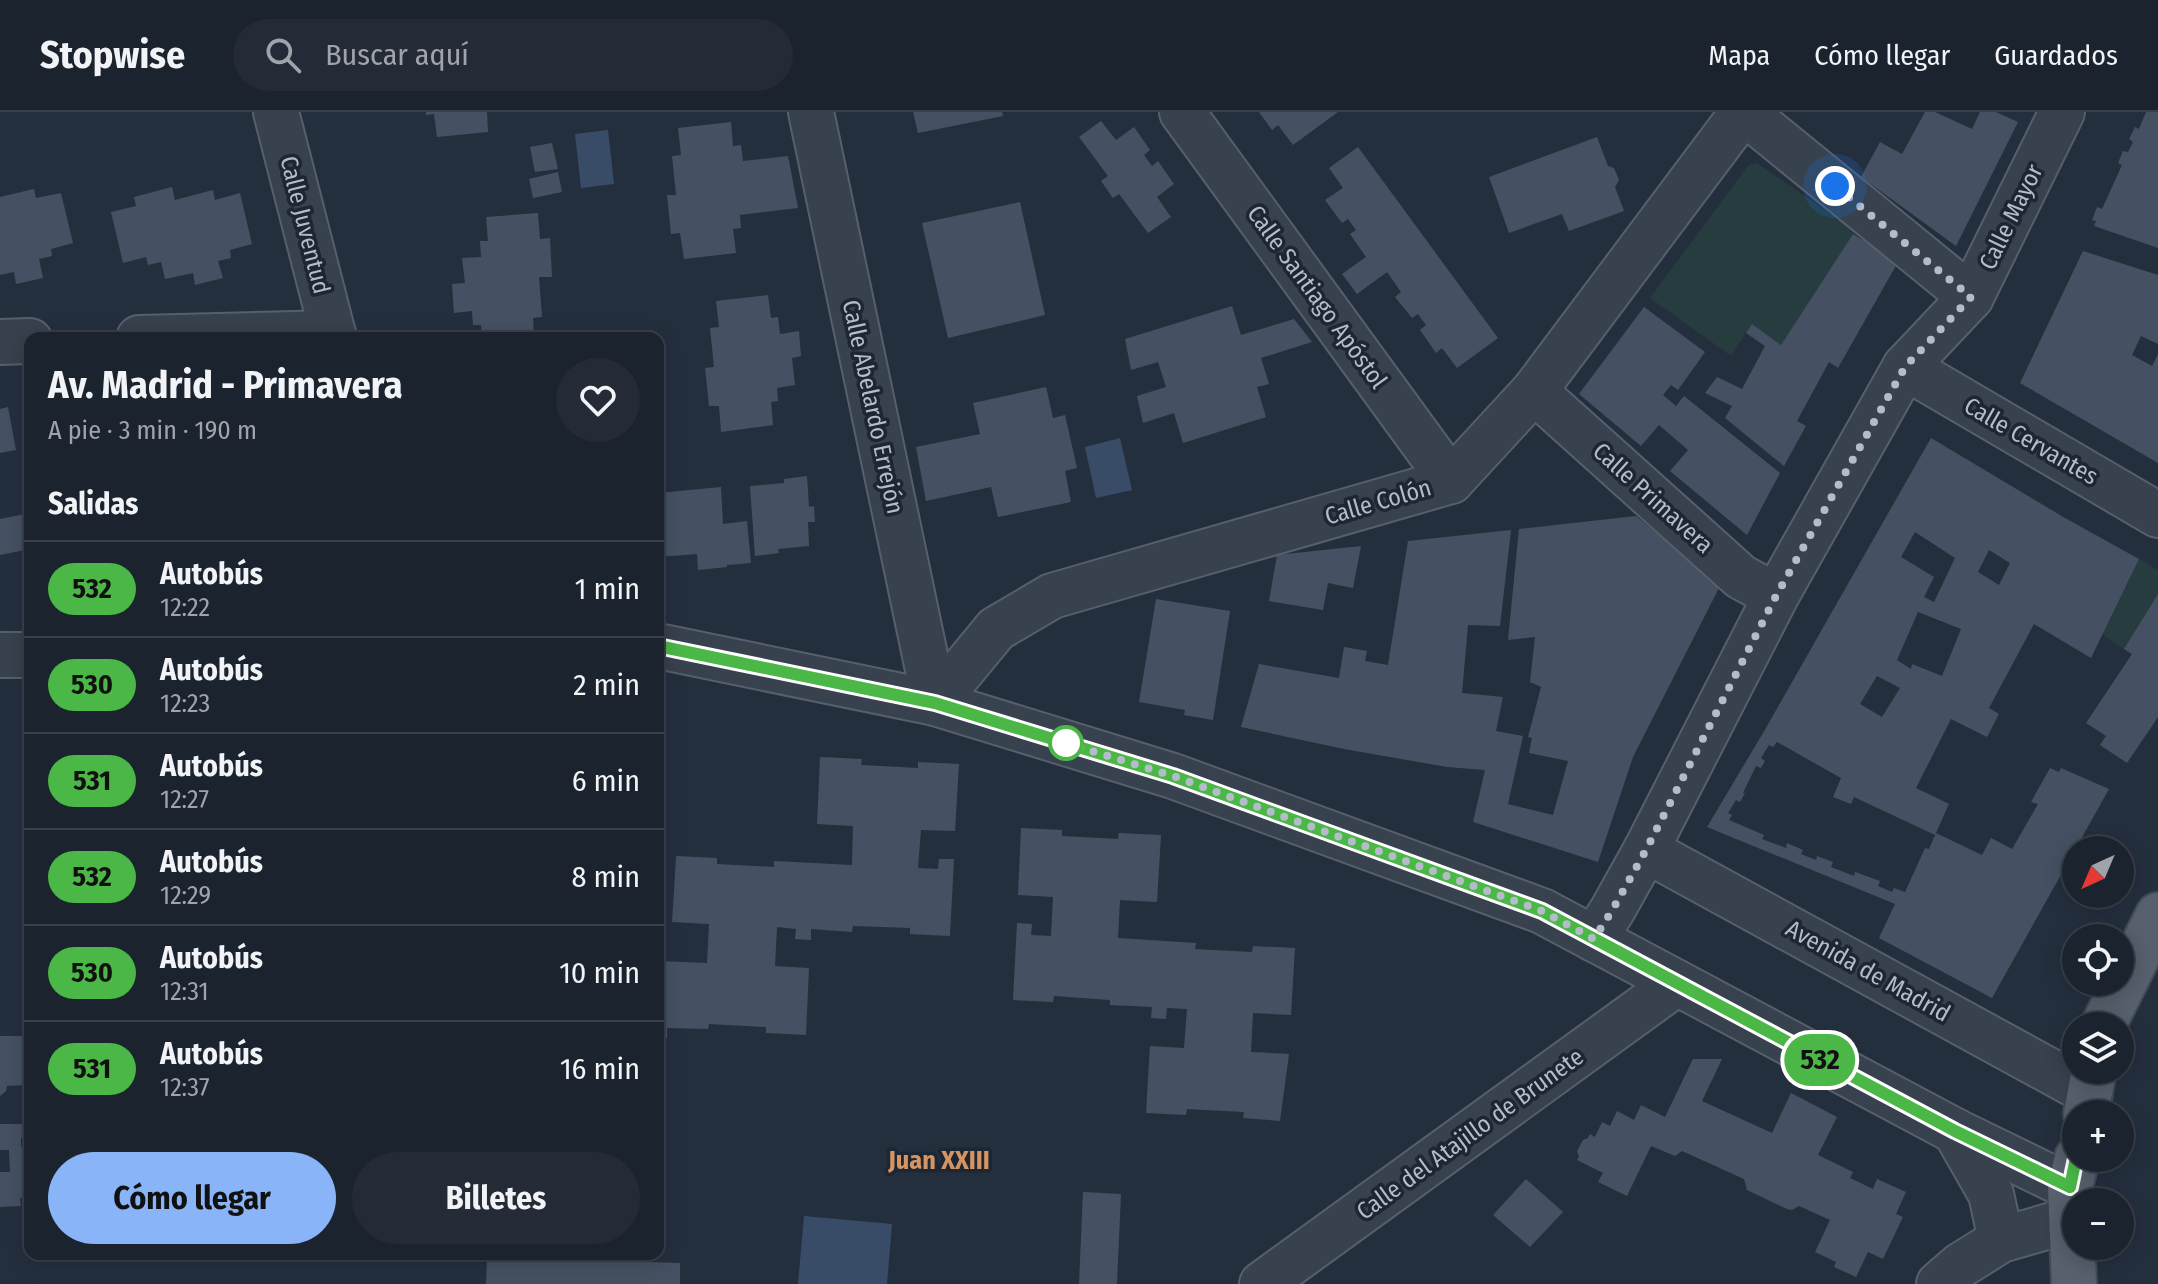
<!DOCTYPE html>
<html lang="es">
<head>
<meta charset="utf-8">
<style>
  body { margin:0; font-family:"Fira Sans Condensed",sans-serif; background:#242b36; color:#f1f3f6; height:100vh; display:flex; flex-direction:column; font-size:30px; white-space:nowrap }
  * { box-sizing:border-box; margin:0 }
  p { font-size:26px; color:#a0a4aa }
  .icon { flex:none; width:44px; height:44px; fill:none; stroke:currentColor; stroke-width:2; stroke-linecap:round; stroke-linejoin:round }
  .map { position:relative; flex:1; overflow:hidden }
  .drawer { position:absolute; left:24px; top:220px; width:640px; height:928px; display:flex; flex-direction:column; background:#1b232e; border-radius:16px; box-shadow:0 4px 20px #0003,0 0 0 2px #39404a }
  .drawer>* { flex:none }
  .badge { padding:0 16px; border-radius:26px; font-size:28px; line-height:52px }
  .needle { width:52px; rotate:224deg }
  .tools { position:absolute; left:2062px; top:724px; display:grid; gap:16px }
  .tools a { display:grid; place-items:center; width:72px; height:72px; border-radius:50%; background:#1b232e; box-shadow:0 4px 20px #0003,0 0 0 2px #39404a; font-size:40px }
  .you { position:absolute; width:40px; height:40px; margin:-20px; border:6px solid #fff; border-radius:50%; background:#1a73e8; box-shadow:0 0 0 12px #1a73e833 }
  .map>.badge { position:absolute; translate:-50% -50%; box-shadow:0 0 0 4px #fff }
  h2 { padding:0 24px; font-size:30px; line-height:72px }
  .round { display:grid; place-items:center; flex:none; width:84px; height:84px; border-radius:42px; background:#242b36 }
  .head { display:flex; align-items:center; justify-content:space-between; height:136px; padding:0 24px }
  h1 { font-size:38px; font-weight:700; line-height:60px }
  .button { display:flex; gap:16px; margin-top:auto; padding:16px 24px }
  .button a { flex:1; height:92px; border-radius:48px; background:#8ab4f8; color:#111; font-size:32px; font-weight:700; line-height:92px; text-align:center }
  .button a+a { background:#242b36; color:#f1f3f6 }
  ul { padding:0; list-style:none }
  li { display:flex; align-items:center; gap:24px; height:96px; padding:0 24px; border-top:2px solid #39404a }
  li div { flex:1 }
  li b { display:block; font-size:30px }
  li em { font-style:normal }
  li .badge { min-width:88px; font-weight:700; text-align:center }
  header { display:flex; align-items:center; gap:48px; box-sizing:border-box; height:112px; padding:0 40px; background:#1b232e; border-bottom:2px solid #39404a }
  header strong { font-size:38px }
  nav { display:flex; gap:44px; margin-inline-start:auto; font-size:28px }
  .search { width:560px; height:72px; background:#242b36; display:flex; align-items:center; gap:20px; box-sizing:border-box; padding:0 28px; border-radius:44px; color:#a0a4aa; font-size:30px }
  .map>svg:first-child { display:block }
  .green { fill:#263c3f }
  .water { fill:#394c67 }
  .building { fill:#455162; fill-rule:evenodd }
  .lines { fill:none; stroke-linecap:round; stroke-linejoin:round }
  .minor-casing { stroke:#565f6c; stroke-width:48 }
  .major-casing { stroke:#414a57; stroke-width:48 }
  .minor { stroke:#38414e; stroke-width:44 }
  .major { stroke:#56606e; stroke-width:44 }
  .line-casing { stroke:#fff; stroke-width:18 }
  .line { stroke:#4ab747; stroke-width:12 }
  .walk { stroke:#b4bcc9; stroke-width:8; stroke-dasharray:0 14.4 }
  .stop-dot { fill:#fff; stroke:#4ab747; stroke-width:4 }
  .labels { text-anchor:middle; dominant-baseline:central; stroke-width:7; stroke-linejoin:round; paint-order:stroke }
  .street-label { font-size:24px; fill:#b4bcc9; stroke:#1d2633 }
  .neighbourhood-label { font-size:26px; font-weight:bold; fill:#d59563; stroke:#1d2633 }
</style>
</head>
<body>
<header>
<strong>Stopwise</strong>
<div class="search"><svg class="icon" aria-label="search" viewBox="0 0 24 24"><circle cx="10" cy="10" r="6"/><path d="M15 15l6 6"/></svg>Buscar aquí</div>
<nav><a>Mapa</a><a>Cómo llegar</a><a>Guardados</a></nav>
</header>
<div class="map">
<svg width="2158" height="1172" viewBox="0 0 2158 1172">
  <rect width="100%" height="100%" fill="#242f3e"/>
  <g class="green">
    <polygon points="1757,51 1855,119 1781,233 1752,212 1731,244 1650,186 1747,55 1750,52"/>
    <polygon points="2139,447 2158,458 2158,482 2124,537 2102,522"/>
  </g>
  <g class="water">
    <polygon points="608,18 614,72 581,76 575,22"/>
    <polygon points="1120,326 1132,378 1096,386 1085,335"/>
    <polygon points="804,1104 892,1112 887,1172 798,1172"/>
  </g>
  <g class="building">
    <polygon points="426,0 487,0 488,20 437,25 434,2 426,3"/>
    <polygon points="913,0 1002,0 1003,4 918,21"/>
    <polygon points="1259,0 1338,0 1293,33 1278,13 1272,18"/>
    <polygon points="1925,0 1935,0 1972,17 1980,0 1996,0 2018,10 1956,134 1861,65 1880,30 1902,42"/>
    <polygon points="2146,0 2158,0 2158,136 2094,114 2096,109 2092,108 2097,95 2102,97 2122,53 2118,51 2123,39 2128,40 2133,30 2129,27 2135,15 2139,17"/>
    <polygon points="1101,9 1116,28 1134,15 1150,38 1144,43 1152,54 1158,49 1174,72 1157,85 1171,105 1148,121 1119,82 1113,86 1101,69 1108,64 1079,25"/>
    <polygon points="731,10 733,34 741,33 743,49 788,44 798,96 740,103 741,116 733,117 736,141 684,147 680,121 671,122 667,83 676,83 672,44 681,43 678,16"/>
    <polygon points="1597,25 1608,54 1614,56 1619,68 1615,75 1624,99 1569,119 1562,102 1509,121 1489,65"/>
    <polygon points="552,31 558,57 535,60 530,35"/>
    <polygon points="1358,35 1498,226 1457,256 1442,236 1436,241 1420,218 1426,213 1418,202 1412,206 1395,185 1401,180 1387,160 1357,182 1342,162 1366,145 1350,122 1356,118 1348,107 1342,111 1325,88 1343,76 1329,56"/>
    <polygon points="558,60 562,80 533,86 529,67"/>
    <polygon points="172,75 175,88 213,78 215,88 240,81 252,132 230,138 231,146 218,149 223,166 195,173 193,161 165,167 161,150 148,153 146,145 123,151 111,100 136,94 134,85"/>
    <polygon points="34,77 36,86 61,81 73,131 51,137 52,144 39,147 43,166 16,172 14,160 0,163 0,85"/>
    <polygon points="1020,90 1045,203 948,226 922,111"/>
    <polygon points="538,101 540,127 550,126 552,165 539,165 542,205 533,206 534,226 482,226 481,213 473,213 472,199 454,201 452,172 465,171 462,146 481,145 480,129 488,129 486,105"/>
    <polygon points="1853,122 1898,150 1838,256 1829,250 1797,309 1806,314 1784,354 1725,306 1732,294 1705,281 1717,265 1742,277 1765,234 1746,221 1752,212 1781,233"/>
    <polygon points="2083,139 2158,163 2158,232 2141,224 2132,243 2152,254 2158,242 2158,351 2020,271"/>
    <polygon points="768,183 771,206 778,205 780,222 799,219 801,244 792,246 795,273 777,276 778,289 771,290 773,313 721,320 719,294 709,294 705,256 714,255 710,216 719,215 716,189"/>
    <polygon points="1232,194 1241,223 1294,207 1312,230 1261,246 1269,272 1257,275 1266,305 1183,331 1174,301 1143,311 1137,284 1166,275 1158,250 1131,258 1125,227"/>
    <polygon points="1644,195 1705,240 1678,278 1671,273 1663,283 1676,294 1684,284 1780,361 1747,423 1670,359 1688,338 1659,313 1641,334 1579,282"/>
    <polygon points="1046,275 1053,306 1065,303 1077,356 1065,359 1071,390 998,405 991,375 926,389 916,335 980,322 973,291"/>
    <polygon points="8,295 16,338 0,341 0,297"/>
    <path d="M1931 326 2065 406 2139 447 2091 546 2034 512 1989 596 1999 602 1987 625 1951 607 1916 676 1949 692 1935 723 1854 685 1851 692 1833 685 1841 666 1777 630 1773 635 1769 633 1761 646 1765 649 1761 656 1756 654 1743 681H1745L1740 690 1736 688 1728 701 1732 703 1729 708 1764 723 1762 727 1786 736 1787 731 1803 738 1801 742 1816 748 1817 744 1833 750 1831 755 1854 764 1855 760 1880 769 1878 774 1892 780 1894 776 1905 780 1925 736 1929 737 1936 721 1982 743 1991 726 2012 737 2038 692 2031 690 2050 656 2059 660 2061 656 2109 677 1992 886 1879 826 1895 792 1707 715 1763 621ZM1915 420 1955 446 1934 490 1924 485 1934 465 1901 445ZM1989 438 2010 451 1999 473 1978 460ZM1918 500 1961 517 1942 564 1912 552 1911 557 1897 548ZM1877 564 1900 576 1882 605 1860 592Z"/>
    <polygon points="807,364 809,395 814,394 815,410 808,410 809,434 778,437 779,441 755,444 750,374 784,371 784,367"/>
    <polygon points="721,375 723,412 747,409 751,451 727,453 727,455 698,458 697,442 658,445 658,381"/>
    <polygon points="30,401 30,437 0,443 0,407"/>
    <polygon points="1636,404 1720,474 1633,645 1598,750 1473,710 1485,658 1447,655 1344,637 1241,615 1259,552 1339,566 1344,535 1367,539 1365,549 1388,553 1408,429 1511,418 1500,514 1468,513 1462,581 1503,585 1496,619 1523,624 1508,692 1553,703 1568,649 1529,641 1532,626 1528,625 1541,575 1530,570 1535,525 1508,528 1519,417"/>
    <polygon points="1361,434 1353,476 1328,471 1323,498 1269,489 1277,443"/>
    <polygon points="2158,482 2158,605 2127,651 2100,633 2106,624 2086,611 2132,542 2124,537"/>
    <polygon points="1156,487 1230,499 1213,608 1184,603 1185,598 1139,590"/>
    <polygon points="820,645 862,647 861,653 918,656 918,650 959,652 955,719 921,718 918,756 938,757 939,747 954,747 950,824 910,822 910,816 853,814 852,820 811,817 811,828 795,827 796,817 777,815 775,854 809,856 806,923 766,921 766,915 709,912 708,917 667,916 667,926 658,926 658,849 707,851 709,812 672,810 676,744 717,746 717,752 774,755 774,749 852,753 853,714 817,712"/>
    <polygon points="1021,716 1062,718 1062,724 1118,727 1119,721 1161,723 1157,790 1120,788 1118,826 1196,831 1195,837 1252,840 1253,834 1295,836 1291,903 1253,901 1251,940 1289,942 1280,1009 1243,1006 1244,1000 1187,997 1186,1003 1146,1001 1150,934 1184,936 1187,897 1167,896 1166,907 1151,906 1152,895 1110,893 1110,888 1054,884 1053,890 1013,888 1017,811 1032,812 1031,823 1051,824 1053,785 1018,783"/>
    <polygon points="0,924 27,924 27,973 7,974 6,979 0,984"/>
    <polygon points="1693,947 1722,947 1702,989 1772,1021 1791,981 1837,1005 1818,1043 1853,1060 1850,1066 1873,1077 1877,1067 1906,1080 1896,1102 1903,1105 1883,1147 1868,1140 1856,1165 1834,1155 1836,1150 1815,1140 1830,1108 1799,1094 1792,1098 1787,1097 1768,1088 1747,1078 1744,1067 1682,1039 1675,1044 1651,1034 1627,1084 1598,1070 1603,1061 1577,1048 1579,1045 1577,1039 1583,1028 1588,1026 1590,1022 1595,1025 1602,1010 1610,1014 1617,999 1634,1008 1641,993 1665,1005"/>
    <polygon points="658,954 665,955 662,1021 658,1021"/>
    <polygon points="0,1012 30,1012 30,1026 21,1026 21,1035 30,1035 30,1085 20,1086 21,1094 0,1095 0,1060 10,1060 9,1038 0,1038"/>
    <polygon points="1526,1067 1563,1100 1530,1135 1493,1103"/>
    <polygon points="1083,1080 1121,1082 1117,1172 1079,1172"/>
    <polygon points="487,1145 680,1151 680,1172 486,1172"/>
  </g>
  <g class="lines">
    <g class="minor-casing">
      <g id="minor">
        <polyline points="276,0 334,226"/>
        <polyline points="811,0 935,591"/>
        <polyline points="1182,0 1451,369"/>
        <polyline points="1744,0 1971,185"/>
        <polyline points="139,226 333,221"/>
        <polyline points="0,230 30,229"/>
        <polyline points="1905,255 2158,403"/>
        <polyline points="1534,279 1741,465 1776,484"/>
        <polyline points="658,534 935,591 1173,664 1542,799 1955,1019 2070,1075"/>
        <polyline points="0,543 30,543"/>
        <polyline points="935,591 996,517 1052,484 1451,369 1534,279 1743,0"/>
        <polyline points="1646,738 2090,981"/>
        <polyline points="1594,827 1613,797 1646,738 1776,484 1905,255 1971,185 2062,0"/>
        <polyline points="1955,1019 1991,1082 2001,1128"/>
        <polyline points="1262,1172 1677,871"/>
        <polyline points="1939,1172 1961,1153 2001,1128 2070,1108"/>
      </g>
    </g>
    <g class="major-casing">
      <g id="major">
        <polyline points="2103,914 2158,803"/>
        <polyline points="2086,1002 2094,958"/>
        <polyline points="2074,1172 2070,1075 2077,1046"/>
      </g>
    </g>
    <use href="#minor" class="minor"/>
    <use href="#major" class="major"/>
  </g>
  <g class="lines">
    <g class="line-casing">
      <polyline id="line" points="658,534 935,591 1173,664 1542,799 1955,1019 2070,1075 2076,1046"/>
    </g>
    <use href="#line" class="line"/>
    <polyline class="walk" points="1066,631 1173,664 1542,799 1594,827 1613,797 1646,738 1776,484 1905,255 1971,185 1835,74"/>
  </g>
  <circle class="stop-dot" cx="1066" cy="631" r="16"/>
  <g class="labels">
    <g class="street-label">
      <text transform="translate(2011 105) rotate(-64)">Calle Mayor</text>
      <text transform="translate(305 113) rotate(76)">Calle Juventud</text>
      <text transform="translate(1317 185) rotate(54)">Calle Santiago Apóstol</text>
      <text transform="translate(873 295) rotate(78)">Calle Abelardo Errejón</text>
      <text transform="translate(2031 329) rotate(30)">Calle Cervantes</text>
      <text transform="translate(1653 386) rotate(42)">Calle Primavera</text>
      <text transform="translate(1378 390) rotate(-16)">Calle Colón</text>
      <text transform="translate(1868 859) rotate(29)">Avenida de Madrid</text>
      <text transform="translate(1470 1022) rotate(-36)">Calle del Atajillo de Brunete</text>
    </g>
    <g class="neighbourhood-label">
      <text x="939" y="1048">Juan XXIII</text>
    </g>
  </g>
</svg>
<div class="tools">
<a><svg class="needle" viewBox="-14 -14 28 28"><path d="M0-13l5 13h-10z" fill="#e53935"/><path d="M0 13l5-13h-10z" fill="#a0a4aa"/></svg></a>
<a><svg class="icon" aria-label="locate" viewBox="0 0 24 24"><circle cx="12" cy="12" r="6"/><path d="M12 2v4M12 18v4M2 12h4M18 12h4"/></svg></a>
<a><svg class="icon" aria-label="layers" viewBox="0 0 24 24"><path d="M12 4l9 5-9 5-9-5zM3 14l9 5 9-5"/></svg></a>
<a>+</a>
<a>−</a>
</div>
<div class="you" style="left:1835px;top:74px"></div>
<b class="badge" style="left:1820px;top:948px;background:#4ab747;color:#111">532</b>
<section class="drawer">
<div class="head"><div><h1>Av. Madrid - Primavera</h1><p>A pie · 3 min · 190 m</p></div><a class="round"><svg class="icon" aria-label="heart" viewBox="0 0 24 24"><path d="M12 20l-8-8c-3-5 5-10 8-4 3-6 11-1 8 4z"/></svg></a></div>
<h2>Salidas</h2>
<ul>
<li><span class="badge" style="background:#4ab747;color:#111">532</span><div><b>Autobús</b><p>12:22</p></div><em>1 min</em></li>
<li><span class="badge" style="background:#4ab747;color:#111">530</span><div><b>Autobús</b><p>12:23</p></div><em>2 min</em></li>
<li><span class="badge" style="background:#4ab747;color:#111">531</span><div><b>Autobús</b><p>12:27</p></div><em>6 min</em></li>
<li><span class="badge" style="background:#4ab747;color:#111">532</span><div><b>Autobús</b><p>12:29</p></div><em>8 min</em></li>
<li><span class="badge" style="background:#4ab747;color:#111">530</span><div><b>Autobús</b><p>12:31</p></div><em>10 min</em></li>
<li><span class="badge" style="background:#4ab747;color:#111">531</span><div><b>Autobús</b><p>12:37</p></div><em>16 min</em></li>
</ul>
<div class="button"><a>Cómo llegar</a><a>Billetes</a></div>
</section>
</div>
</body>
</html>
